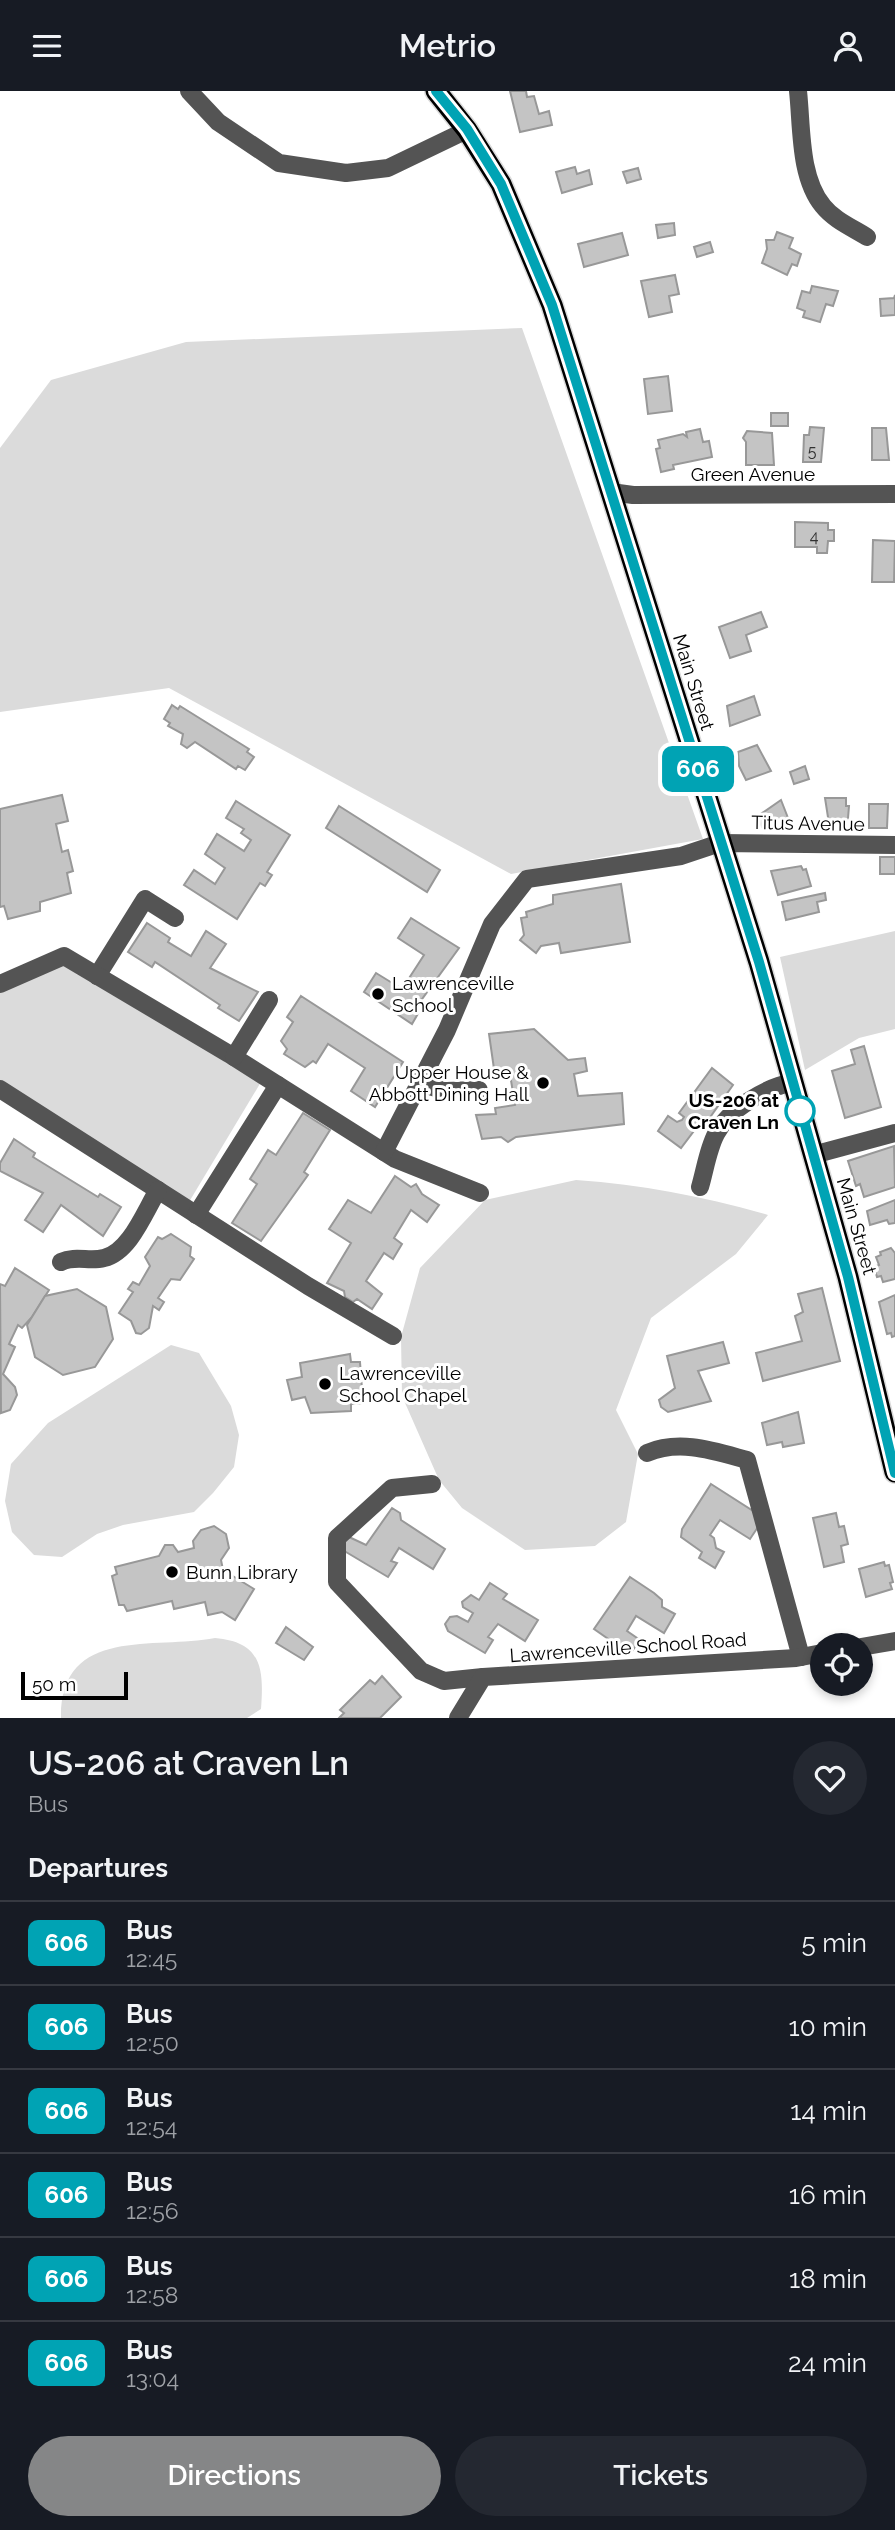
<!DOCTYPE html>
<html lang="en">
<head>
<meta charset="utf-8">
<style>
  body { margin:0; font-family:Raleway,sans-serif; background:#242831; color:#f1f3f6; height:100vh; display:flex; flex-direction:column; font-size:26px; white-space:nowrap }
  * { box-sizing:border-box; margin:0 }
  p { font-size:23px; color:#9ea1a6 }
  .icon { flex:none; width:38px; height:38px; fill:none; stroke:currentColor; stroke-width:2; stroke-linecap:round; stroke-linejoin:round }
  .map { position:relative; height:1627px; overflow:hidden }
  .sheet { display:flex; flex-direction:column; background:#171b24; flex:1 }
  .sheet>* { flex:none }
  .badge { padding:0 14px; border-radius:10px; font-size:24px; line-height:46px }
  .fabs { position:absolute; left:810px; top:1542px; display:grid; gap:14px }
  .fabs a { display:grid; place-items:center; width:63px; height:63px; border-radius:50%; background:#171b24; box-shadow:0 4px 10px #0003; font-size:35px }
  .scale { position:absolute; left:21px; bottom:18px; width:107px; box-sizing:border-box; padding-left:7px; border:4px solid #000; border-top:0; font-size:19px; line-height:24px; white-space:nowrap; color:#000; -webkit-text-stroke:5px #fff; paint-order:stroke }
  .map>.badge { position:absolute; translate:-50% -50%; box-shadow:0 0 0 4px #fff }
  h2 { padding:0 28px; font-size:26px; line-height:63px }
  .round { display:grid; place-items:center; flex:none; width:74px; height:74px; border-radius:37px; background:#242831 }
  .overview { display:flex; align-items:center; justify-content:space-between; height:119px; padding:0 28px }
  h1 { font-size:33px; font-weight:600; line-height:52px }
  .primary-button { display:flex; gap:14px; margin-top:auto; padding:14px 28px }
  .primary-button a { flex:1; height:80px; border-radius:42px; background:#858687; color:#fff; font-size:28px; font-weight:600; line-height:80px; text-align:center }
  .primary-button a+a { background:#242831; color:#f1f3f6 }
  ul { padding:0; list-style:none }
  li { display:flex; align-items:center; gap:21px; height:84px; padding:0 28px; border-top:2px solid #363941 }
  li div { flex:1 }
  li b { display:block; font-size:26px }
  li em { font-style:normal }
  li .badge { min-width:77px; font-weight:700; text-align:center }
  header { display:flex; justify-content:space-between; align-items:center; height:91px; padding:0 28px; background:#171b24; font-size:32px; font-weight:600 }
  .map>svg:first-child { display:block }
  .green { fill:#dbdbdb }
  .building { fill:#c4c4c4; stroke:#989898; stroke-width:2 }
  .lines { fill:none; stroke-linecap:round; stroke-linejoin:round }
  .highway-casing { stroke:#dbdbdb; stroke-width:24 }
  .minor { stroke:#545454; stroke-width:18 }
  .highway { stroke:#000; stroke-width:21 }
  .line-casing { stroke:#fff; stroke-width:16 }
  .line { stroke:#00a3b4; stroke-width:10 }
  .poi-dot { fill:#000; stroke:#fff; stroke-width:2.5 }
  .stop-dot { fill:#fff; stroke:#00a3b4; stroke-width:3.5 }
  .labels { text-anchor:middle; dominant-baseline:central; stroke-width:6; stroke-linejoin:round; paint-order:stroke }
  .number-label { font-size:16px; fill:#313131 }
  .street-label { font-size:19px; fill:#000; stroke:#fff }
  .poi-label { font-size:19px; fill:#000; stroke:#fff; text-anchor:start }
  .stop-label { font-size:19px; font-weight:bold; fill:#000; stroke:#fff; text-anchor:end }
</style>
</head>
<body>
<header><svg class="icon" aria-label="menu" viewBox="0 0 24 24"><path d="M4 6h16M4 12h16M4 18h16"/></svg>Metrio<svg class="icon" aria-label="person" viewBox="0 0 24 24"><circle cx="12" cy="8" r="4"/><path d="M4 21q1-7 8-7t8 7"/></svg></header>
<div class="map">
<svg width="895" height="1627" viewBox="0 0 895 1627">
  <rect width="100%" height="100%" fill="#fff"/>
  <g class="green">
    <polygon points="522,237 703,748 511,783 169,597 0,621 0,357 51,289 186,251"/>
    <polygon points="895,840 895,938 859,947 805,979 780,866"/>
    <polygon points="64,872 261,991 189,1111 0,990 0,899"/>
    <path d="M576 1089C644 1094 702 1105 768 1124L736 1163 651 1227 616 1319 638 1363 626 1431 595 1455 525 1459 462 1417 439 1389 402 1305 401 1246 420 1177 485 1109Z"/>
    <polygon points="171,1254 199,1262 231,1315 239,1344 234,1376 213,1402 194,1421 123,1434 97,1443 62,1466 34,1464 12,1441 5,1410 11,1373 48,1332"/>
    <path d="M215 1547C262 1551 264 1578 261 1618L247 1627H61C60 1534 155 1559 215 1547Z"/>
  </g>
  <g class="building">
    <polygon points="510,0 526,0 527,6 534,5 539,23 549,20 552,34 520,41"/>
    <polygon points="575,76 577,83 589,79 592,93 562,102 556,81"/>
    <polygon points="638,77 641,88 627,92 623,81"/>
    <polygon points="674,132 675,144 658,147 656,134"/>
    <polygon points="777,141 793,147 789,157 801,163 797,175 792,173 787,184 762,172 767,158 766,149 774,149"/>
    <polygon points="622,142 628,164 584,176 578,153"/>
    <polygon points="710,151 713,161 697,166 694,156"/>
    <polygon points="675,184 679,203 669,205 672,221 649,226 641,190"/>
    <polygon points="812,195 838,200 833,215 826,213 820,231 803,226 805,220 797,217 802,200 810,202"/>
    <polygon points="895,204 895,224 881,225 880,208 894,207"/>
    <polygon points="668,285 672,320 648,323 644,288"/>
    <rect x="771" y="322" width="17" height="13"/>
    <polygon points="810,336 824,337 821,371 803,371 804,344 809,344"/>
    <polygon points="872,337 886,337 889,369 872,369"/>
    <polygon points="700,338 703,351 709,350 712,366 673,374 674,378 661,381 656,358 660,357 658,349 683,343 687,346 686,341"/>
    <polygon points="747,340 772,342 774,374 746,374 746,351 743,347"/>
    <polygon points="795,431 828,432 828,439 834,439 834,450 828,450 827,462 817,462 817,456 795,456"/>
    <polygon points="873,449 895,450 894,491 872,491"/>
    <polygon points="761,521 767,536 746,544 751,560 730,567 719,536"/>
    <polygon points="754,605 760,624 730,635 727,615"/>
    <polygon points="172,614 178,618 180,615 249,658 247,661 254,666 245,679 238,675 236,678 195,651 187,657 181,653 183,643 168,635 170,632 164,628"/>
    <polygon points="757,654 771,680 746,689 739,675 738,661"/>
    <polygon points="805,675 809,688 794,693 790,681"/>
    <polygon points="62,704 68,730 56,733 62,761 68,759 73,780 67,782 71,802 40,811 40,820 8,828 4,815 0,816 0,718"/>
    <polygon points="825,707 846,707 846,715 849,715 847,739 830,739"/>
    <polygon points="781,709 788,727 771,735 770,733 762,736 758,725"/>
    <polygon points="236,710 290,744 267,781 272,784 265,795 260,792 237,828 184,794 194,779 215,793 225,777 205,763 217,743 244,760 251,749 241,742 244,738 226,727"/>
    <polygon points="869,713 888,713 887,737 869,737"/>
    <polygon points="339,715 440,779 427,801 326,737"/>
    <rect x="880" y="766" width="15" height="17"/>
    <polygon points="801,775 803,779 806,778 811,795 778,804 771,780"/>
    <polygon points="621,793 630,851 561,862 559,852 541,855 536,862 520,849 524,844 521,827 527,826 526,821 553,813 553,804"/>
    <polygon points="825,802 826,809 817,811 819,821 786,829 782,811"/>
    <polygon points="411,827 459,857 420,911 423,914 412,933 364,901 376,882 402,898 424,864 398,847"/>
    <polygon points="147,832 170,847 168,851 191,865 206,840 226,853 210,877 258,901 239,930 218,917 220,914 155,871 152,876 128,861"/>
    <polygon points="301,905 403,971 375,1016 351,1000 365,977 328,953 316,972 313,970 305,976 284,963 287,958 281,950 293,931 287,926"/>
    <polygon points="534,938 568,969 585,967 587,980 574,983 578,1005 622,1002 624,1033 516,1046 508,1051 501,1046 482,1048 476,1024 496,1023 495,1017 515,1014 509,977 494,978 489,943"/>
    <polygon points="864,955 881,1016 845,1027 832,980 855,973 851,959"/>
    <polygon points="712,977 733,994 701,1039 697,1036 681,1057 658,1040 668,1025 677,1031 682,1029 684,1026 679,1022"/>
    <polygon points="303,1022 330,1039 304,1081 308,1084 261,1150 232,1132 257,1093 250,1088 268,1059 276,1064"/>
    <polygon points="14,1048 35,1062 33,1066 98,1106 100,1103 121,1116 103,1145 61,1114 43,1141 25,1129 43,1102 0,1080 0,1072"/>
    <polygon points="894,1055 895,1096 864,1106 860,1093 856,1095 848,1070"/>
    <polygon points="395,1085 411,1096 416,1093 422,1103 439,1114 427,1131 411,1119 394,1147 402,1153 393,1168 384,1162 366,1190 382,1203 372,1218 357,1208 353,1211 345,1206 344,1200 327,1192 351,1152 329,1138 348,1109 371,1122"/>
    <polygon points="895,1109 895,1132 889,1133 887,1129 870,1134 867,1120"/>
    <polygon points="171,1143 191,1156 190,1165 194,1168 180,1189 171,1188 158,1207 164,1211 159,1219 153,1215 149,1237 141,1243 136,1242 131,1230 119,1222 133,1201 128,1198 133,1191 139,1194 150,1175 145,1166 158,1146 162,1148"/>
    <polygon points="891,1157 895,1162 895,1188 883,1191 881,1185 877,1186 874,1176 879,1174 876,1166 881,1164 880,1161"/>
    <polygon points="15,1177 49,1199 32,1226 22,1237 18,1234 9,1253 15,1256 3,1283 15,1296 17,1304 10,1319 1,1322 0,1193 5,1195"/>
    <polygon points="822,1197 840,1270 763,1290 756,1262 802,1250 795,1225 803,1221 798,1203"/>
    <polygon points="77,1198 106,1216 113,1248 95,1276 63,1284 35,1266 27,1234 45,1205"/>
    <polygon points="895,1204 895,1245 892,1246 891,1242 887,1243 879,1211"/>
    <polygon points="723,1251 729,1272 698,1280 711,1310 668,1321 661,1316 659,1309 675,1297 667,1265"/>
    <polygon points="350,1263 351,1271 360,1271 363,1312 351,1313 351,1320 311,1322 305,1306 292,1309 287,1289 302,1286 300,1272"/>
    <polygon points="798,1321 804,1352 783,1356 782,1351 767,1354 762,1332"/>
    <polygon points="711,1393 764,1427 750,1448 720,1429 710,1444 714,1447 716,1457 724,1461 715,1477 699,1467 702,1461 681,1446 682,1438"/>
    <polygon points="392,1417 400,1422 401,1429 445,1458 433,1478 399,1457 391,1470 397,1472 388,1486 341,1458 341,1451 349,1446 366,1454"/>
    <polygon points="836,1422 839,1436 844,1435 848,1453 841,1455 844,1471 824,1476 813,1427"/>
    <polygon points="214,1435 226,1443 229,1457 221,1469 223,1479 254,1498 235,1529 222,1521 208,1524 205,1511 174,1518 172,1510 127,1520 124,1514 119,1514 112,1485 117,1483 115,1476 159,1465 165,1454 173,1454 178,1461 194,1457 193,1450 201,1439"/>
    <polygon points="884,1471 885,1475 889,1474 893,1491 890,1492 892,1498 866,1506 859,1478"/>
    <polygon points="630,1486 654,1502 662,1509 662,1516 675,1523 664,1542 636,1525 627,1540 640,1549 630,1563 594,1538"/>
    <polygon points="490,1492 507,1503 503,1508 538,1529 525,1550 498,1533 488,1546 493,1549 485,1562 448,1540 445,1533 450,1526 457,1525 468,1531 473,1522 463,1516 462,1511 471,1504 479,1509"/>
    <polygon points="286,1536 313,1556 304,1569 276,1552"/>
    <polygon points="382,1585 401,1606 380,1627 339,1627 344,1622 340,1619 370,1589 375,1593"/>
  </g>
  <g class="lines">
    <g class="highway-casing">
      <polyline id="highway" points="436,0 467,39 501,93 552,214 759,871 848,1186 895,1381"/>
    </g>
    <g class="minor">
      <polyline points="189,0 218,31 279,72 346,82 388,77 467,39"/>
      <path d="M798 0C802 36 799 86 823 115 834 129 853 137 867 146"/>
      <polyline points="611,401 633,404 895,403"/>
      <polyline points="97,885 145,808 175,827"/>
      <polyline points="0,893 64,865 229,963 395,1068 480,1102"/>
      <polyline points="234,966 269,909"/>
      <polyline points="420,992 445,1000 479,999"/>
      <polyline points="0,998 308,1195 393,1245"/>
      <polyline points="384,1061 447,939 492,833 527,788 681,765 720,752 895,754"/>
      <polyline points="813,1064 895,1042"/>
      <path d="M700 1096C705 1079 708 1058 716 1043 728 1019 766 996 791 992"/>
      <polyline points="196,1124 278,994"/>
      <path d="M61 1171C76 1164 89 1171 104 1167 130 1161 145 1120 158 1099"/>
      <path d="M647 1362C680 1348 714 1360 747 1369L801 1566"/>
      <polyline points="432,1393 392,1397 337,1447 337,1491 421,1580 444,1590 483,1586"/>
      <polyline points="861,1556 895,1550"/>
      <polyline points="458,1627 483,1586 796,1567 822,1562"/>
    </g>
    <use href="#highway" class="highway"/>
  </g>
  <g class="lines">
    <g class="line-casing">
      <polyline id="line" points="436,0 467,38 501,93 552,214 759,871 848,1186 895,1382"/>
    </g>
    <use href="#line" class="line"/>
  </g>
  <g class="poi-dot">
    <circle cx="378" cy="903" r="7"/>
    <circle cx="543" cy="992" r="7"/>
    <circle cx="325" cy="1293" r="7"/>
    <circle cx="172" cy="1481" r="7"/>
  </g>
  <circle class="stop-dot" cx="800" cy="1020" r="14"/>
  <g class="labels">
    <g class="number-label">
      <text x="812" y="360">5</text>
      <text x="814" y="445">4</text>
    </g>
    <g class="street-label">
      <text x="753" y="383">Green Avenue</text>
      <text transform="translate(694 591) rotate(73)">Main Street</text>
      <text transform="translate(808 732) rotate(1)">Titus Avenue</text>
      <text transform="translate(857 1135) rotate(74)">Main Street</text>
      <text transform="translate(628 1556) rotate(-4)">Lawrenceville School Road</text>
    </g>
    <g class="poi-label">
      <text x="392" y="892">Lawrenceville<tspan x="392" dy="22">School</tspan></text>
      <text x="529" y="981" text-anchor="end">Upper House &amp;<tspan x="529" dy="22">Abbott Dining Hall</tspan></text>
      <text x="339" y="1282">Lawrenceville<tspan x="339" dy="22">School Chapel</tspan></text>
      <text x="186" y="1481">Bunn Library</text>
    </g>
    <g class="stop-label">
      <text x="779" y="1009">US-206 at<tspan x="779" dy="22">Craven Ln</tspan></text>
    </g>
  </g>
</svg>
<div class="fabs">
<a><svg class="icon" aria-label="locate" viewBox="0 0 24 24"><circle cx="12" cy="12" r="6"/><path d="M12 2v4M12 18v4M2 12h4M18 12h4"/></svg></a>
</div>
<div class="scale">50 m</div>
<b class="badge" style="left:698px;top:678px;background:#00a3b4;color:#fff">606</b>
</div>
<section class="sheet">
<div class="overview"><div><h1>US-206 at Craven Ln</h1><p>Bus</p></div><a class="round"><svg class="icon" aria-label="heart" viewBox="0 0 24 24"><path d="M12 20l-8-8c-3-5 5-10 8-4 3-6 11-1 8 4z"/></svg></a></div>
<h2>Departures</h2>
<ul>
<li><span class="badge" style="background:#00a3b4;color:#fff">606</span><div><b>Bus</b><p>12:45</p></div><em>5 min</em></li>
<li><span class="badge" style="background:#00a3b4;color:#fff">606</span><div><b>Bus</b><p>12:50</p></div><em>10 min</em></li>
<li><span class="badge" style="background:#00a3b4;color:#fff">606</span><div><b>Bus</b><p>12:54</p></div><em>14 min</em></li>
<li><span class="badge" style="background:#00a3b4;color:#fff">606</span><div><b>Bus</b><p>12:56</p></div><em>16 min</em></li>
<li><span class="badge" style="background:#00a3b4;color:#fff">606</span><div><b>Bus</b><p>12:58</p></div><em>18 min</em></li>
<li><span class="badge" style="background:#00a3b4;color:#fff">606</span><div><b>Bus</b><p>13:04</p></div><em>24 min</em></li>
</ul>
<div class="primary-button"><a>Directions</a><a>Tickets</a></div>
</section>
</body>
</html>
